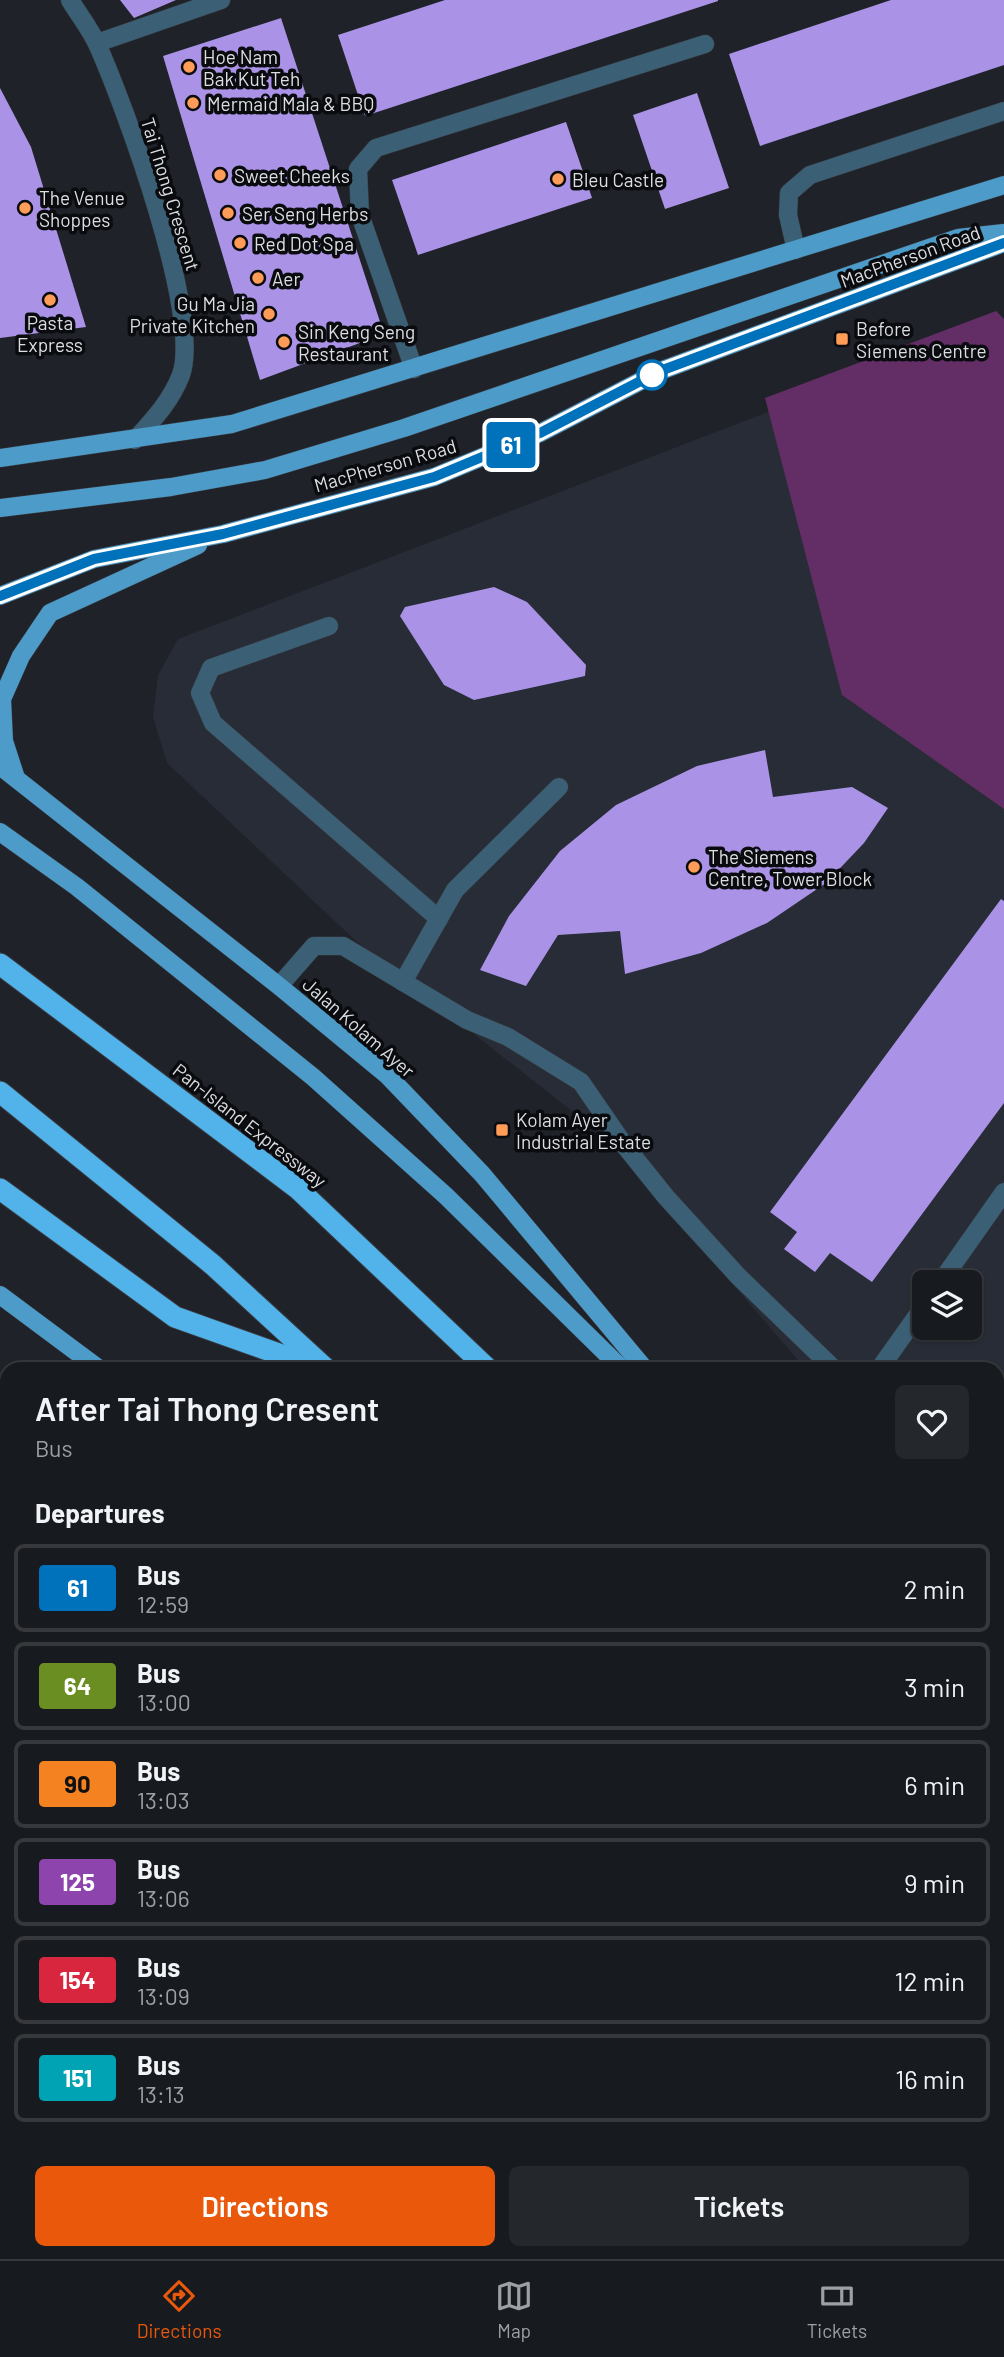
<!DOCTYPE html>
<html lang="en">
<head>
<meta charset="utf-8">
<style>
  body { margin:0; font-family:Barlow,sans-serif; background:#24272b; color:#f1f3f6; height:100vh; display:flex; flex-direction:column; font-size:26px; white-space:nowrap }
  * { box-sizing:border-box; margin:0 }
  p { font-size:23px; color:#9ea1a4 }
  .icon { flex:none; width:38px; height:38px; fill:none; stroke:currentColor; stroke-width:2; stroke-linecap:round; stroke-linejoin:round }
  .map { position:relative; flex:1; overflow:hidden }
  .panel { position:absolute; left:0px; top:1362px; width:1004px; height:898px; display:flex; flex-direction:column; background:#171a1e; border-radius:21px 21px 0 0; box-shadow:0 2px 5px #0004,0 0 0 2px #36383c }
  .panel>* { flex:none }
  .badge { padding:0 14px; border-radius:5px; font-size:24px; line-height:46px }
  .controls { position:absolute; left:912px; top:1270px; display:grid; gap:14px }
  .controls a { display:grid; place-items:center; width:70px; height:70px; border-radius:10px; background:#171a1e; box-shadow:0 2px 5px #0004,0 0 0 2px #36383c; font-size:35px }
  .map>.badge { position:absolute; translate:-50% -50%; box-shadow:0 0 0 4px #fff }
  h2 { padding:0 35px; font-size:26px; line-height:63px }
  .round { display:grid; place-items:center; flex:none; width:74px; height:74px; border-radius:10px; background:#24272b }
  .summary { display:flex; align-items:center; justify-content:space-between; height:119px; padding:0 35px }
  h1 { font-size:33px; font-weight:600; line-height:52px }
  .button { display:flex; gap:14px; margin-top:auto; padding:14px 35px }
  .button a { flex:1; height:80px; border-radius:10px; background:#ea580c; color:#fff; font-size:28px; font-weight:600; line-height:80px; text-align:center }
  .button a+a { background:#24272b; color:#f1f3f6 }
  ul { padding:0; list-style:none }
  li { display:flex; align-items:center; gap:21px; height:88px; margin:0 14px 10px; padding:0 21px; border:4px solid #36383c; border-radius:10px }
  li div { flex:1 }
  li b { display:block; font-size:26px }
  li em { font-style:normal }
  li .badge { min-width:77px; font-weight:700; text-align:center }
  .menu { display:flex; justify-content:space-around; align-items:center; height:98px; border-top:2px solid #36383c; background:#171a1e; font-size:19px; color:#9ea1a4 }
  .menu a { display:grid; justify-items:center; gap:4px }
  .menu .active { color:#ea580c }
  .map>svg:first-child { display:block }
  .built { fill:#272c36; fill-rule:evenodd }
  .green { fill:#632d66 }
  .building { fill:#aa93e6 }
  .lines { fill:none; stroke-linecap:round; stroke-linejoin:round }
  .lane-casing { stroke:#393c42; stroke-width:19 }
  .street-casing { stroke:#393c42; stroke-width:19 }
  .primary-casing { stroke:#393c42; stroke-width:19 }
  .highway-casing { stroke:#393c42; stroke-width:23 }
  .lane { stroke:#3b5f75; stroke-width:18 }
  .street { stroke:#3b5f75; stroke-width:18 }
  .primary { stroke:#4d9bc9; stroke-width:18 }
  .highway { stroke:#52b3ea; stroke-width:21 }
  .line-casing { stroke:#fff; stroke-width:16 }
  .line { stroke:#0072bc; stroke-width:10 }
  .poi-dot { fill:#fe9c58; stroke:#0a0b0e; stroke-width:2.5 }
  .stop-dot { fill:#fff; stroke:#0072bc; stroke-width:3.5 }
  .labels { text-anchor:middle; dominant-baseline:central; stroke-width:7; stroke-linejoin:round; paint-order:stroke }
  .poi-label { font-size:19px; fill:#dcdee2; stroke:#0a0b0e; text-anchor:start }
  .street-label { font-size:19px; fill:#dcdee2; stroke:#0a0b0e }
</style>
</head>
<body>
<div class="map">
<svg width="1004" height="2259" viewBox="0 0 1004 2259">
  <rect width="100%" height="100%" fill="#1f2228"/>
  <g class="built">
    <path d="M1004 325V1599L998 1592V1368H805L606 1138 357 942 167 763 153 717 158 675 178 639 895 363ZM924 1283H970V1328H924Z"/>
    <polygon points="194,2252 942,2252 947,2259 202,2259"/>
  </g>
  <g class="green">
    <polygon points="996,311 1004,319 1004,809 842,695 765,398"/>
    <polygon points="295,2252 921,2252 925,2259 304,2259"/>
  </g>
  <g class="building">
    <polygon points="120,0 176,0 134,18"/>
    <polygon points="445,0 718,0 718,1 365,116 338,35"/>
    <polygon points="891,0 1004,0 1004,65 760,146 729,54"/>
    <polygon points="281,18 384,334 260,380 163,56"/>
    <polygon points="0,88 31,147 86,327 0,338"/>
    <polygon points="697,93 729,188 665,209 633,115"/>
    <polygon points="566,122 592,198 418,255 392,180"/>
    <polygon points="494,587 527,602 586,665 585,676 474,700 444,685 400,616 405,607"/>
    <polygon points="765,750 773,797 852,787 888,808 864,843 826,883 767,923 701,953 625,974 620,931 558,935 526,986 480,970 509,916 560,851 616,805 697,766"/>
    <polygon points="1001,899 1004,901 1004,1103 872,1282 830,1253 815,1272 784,1249 797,1232 770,1212"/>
    <polygon points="0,1479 7,1480 6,1841 0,1840"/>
  </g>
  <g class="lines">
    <g class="lane-casing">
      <g id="lane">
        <polyline points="329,626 211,668 200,693 213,723 439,919"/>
        <polyline points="403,982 455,890 559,787"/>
        <polyline points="279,986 314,946 343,946 467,1020 508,1037 581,1082 625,1146 666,1197 738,1276 833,1368"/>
        <polyline points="940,1283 1004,1192"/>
        <polyline points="880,1368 924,1306"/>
        <polyline points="0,1998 7,1989"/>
      </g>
    </g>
    <g class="street-casing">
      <g id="street">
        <path d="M70 0C79 15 91 30 98 46 125 107 202 315 181 375 171 401 153 420 135 440"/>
        <polyline points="97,43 221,0"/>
        <polyline points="796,250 788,215 789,193 810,175 1004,111"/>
        <polyline points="414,369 360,215 358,169 376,148 705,44"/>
      </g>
    </g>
    <g class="primary-casing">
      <g id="primary">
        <polyline points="0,458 232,424 1004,185"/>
        <polyline points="0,508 171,487 265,470 404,428 958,238 1004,233"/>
        <polyline points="0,596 94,559 223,534 434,477 540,433 660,371 1004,243"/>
        <polyline points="0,766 279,986 387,1075 482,1174 644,1368"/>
        <polyline points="15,775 4,741 2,699 21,656 50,613 198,545"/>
        <polyline points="0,832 77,887 313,1077 446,1196 621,1368"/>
        <polyline points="0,1295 98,1368"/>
        <polyline points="998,1745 1004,1751"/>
        <polyline points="986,2252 991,2259"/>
      </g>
    </g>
    <g class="highway-casing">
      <g id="highway">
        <polyline points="0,964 297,1188 487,1368"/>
        <polyline points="0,1092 213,1265 325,1368"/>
        <polyline points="0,1189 175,1317 318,1368"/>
        <polyline points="998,1899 1004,1907"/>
        <polyline points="998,2094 1004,2102"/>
      </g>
    </g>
    <use href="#lane" class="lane"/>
    <use href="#street" class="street"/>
    <use href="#primary" class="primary"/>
    <use href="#highway" class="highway"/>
  </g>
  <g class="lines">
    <g class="line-casing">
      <polyline id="line" points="0,596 94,559 223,534 434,477 540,433 660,371 1004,243"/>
    </g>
    <use href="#line" class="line"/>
  </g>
  <g class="poi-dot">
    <circle cx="189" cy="67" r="7"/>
    <circle cx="193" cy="103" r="7"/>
    <circle cx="220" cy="175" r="7"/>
    <circle cx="558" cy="179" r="7"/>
    <circle cx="25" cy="208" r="7"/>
    <circle cx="228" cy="213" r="7"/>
    <circle cx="240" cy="243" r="7"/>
    <circle cx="258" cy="278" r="7"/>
    <circle cx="50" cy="300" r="7"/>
    <circle cx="269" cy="314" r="7"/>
    <rect x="835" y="332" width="14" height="14" rx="3.5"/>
    <circle cx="284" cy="342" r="7"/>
    <circle cx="694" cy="867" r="7"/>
    <rect x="495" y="1123" width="14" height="14" rx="3.5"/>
  </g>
  <circle class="stop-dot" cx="652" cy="375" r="14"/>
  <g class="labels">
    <g class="poi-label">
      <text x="203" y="56">Hoe Nam<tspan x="203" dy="22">Bak Kut Teh</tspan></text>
      <text x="207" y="103">Mermaid Mala &amp; BBQ</text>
      <text x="234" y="175">Sweet Cheeks</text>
      <text x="572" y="179">Bleu Castle</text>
      <text x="39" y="197">The Venue<tspan x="39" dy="22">Shoppes</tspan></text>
      <text x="242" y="213">Ser Seng Herbs</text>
      <text x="254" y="243">Red Dot Spa</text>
      <text x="272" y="278">Aer</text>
      <text x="255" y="303" text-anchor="end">Gu Ma Jia<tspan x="255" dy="22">Private Kitchen</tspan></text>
      <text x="50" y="322" text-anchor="middle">Pasta<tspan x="50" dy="22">Express</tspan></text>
      <text x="856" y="328">Before<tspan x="856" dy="22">Siemens Centre</tspan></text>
      <text x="298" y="331">Sin Keng Seng<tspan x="298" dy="22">Restaurant</tspan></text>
      <text x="708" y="856">The Siemens<tspan x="708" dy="22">Centre, Tower Block</tspan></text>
      <text x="516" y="1119">Kolam Ayer<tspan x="516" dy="22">Industrial Estate</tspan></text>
    </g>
    <g class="street-label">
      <text transform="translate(171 194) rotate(73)">Tai Thong Crescent</text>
      <text transform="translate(910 256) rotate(-20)">MacPherson Road</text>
      <text transform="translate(385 465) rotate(-16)">MacPherson Road</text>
      <text transform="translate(359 1027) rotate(41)">Jalan Kolam Ayer</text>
      <text transform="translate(250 1125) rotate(38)">Pan-Island Expressway</text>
    </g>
  </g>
</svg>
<div class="controls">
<a><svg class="icon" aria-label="layers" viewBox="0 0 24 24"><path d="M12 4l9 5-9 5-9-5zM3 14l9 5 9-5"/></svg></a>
</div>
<b class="badge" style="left:511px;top:445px;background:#0072bc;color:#fff">61</b>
<section class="panel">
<div class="summary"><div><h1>After Tai Thong Cresent</h1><p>Bus</p></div><a class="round"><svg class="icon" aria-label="heart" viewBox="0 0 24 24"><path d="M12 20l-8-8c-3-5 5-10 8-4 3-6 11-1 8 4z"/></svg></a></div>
<h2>Departures</h2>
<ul>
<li><span class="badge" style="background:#0072bc;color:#fff">61</span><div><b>Bus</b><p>12:59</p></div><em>2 min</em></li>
<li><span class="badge" style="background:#6b8e23;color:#fff">64</span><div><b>Bus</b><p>13:00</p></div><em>3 min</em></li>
<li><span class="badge" style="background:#f58220;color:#111">90</span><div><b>Bus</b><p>13:03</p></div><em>6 min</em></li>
<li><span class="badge" style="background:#8e44ad;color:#fff">125</span><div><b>Bus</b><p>13:06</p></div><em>9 min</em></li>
<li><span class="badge" style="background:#d7263d;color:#fff">154</span><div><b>Bus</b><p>13:09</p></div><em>12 min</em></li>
<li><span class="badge" style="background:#00a3b4;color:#fff">151</span><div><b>Bus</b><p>13:13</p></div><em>16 min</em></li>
</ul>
<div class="button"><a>Directions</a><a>Tickets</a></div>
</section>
</div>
<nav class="menu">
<a class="active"><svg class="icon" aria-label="directions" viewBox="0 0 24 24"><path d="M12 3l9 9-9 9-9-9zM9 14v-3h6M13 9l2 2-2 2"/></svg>Directions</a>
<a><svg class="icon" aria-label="map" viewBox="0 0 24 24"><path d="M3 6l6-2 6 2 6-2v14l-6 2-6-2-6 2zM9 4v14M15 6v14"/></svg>Map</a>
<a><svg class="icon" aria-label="tickets" viewBox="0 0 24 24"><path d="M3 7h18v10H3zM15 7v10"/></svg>Tickets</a>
</nav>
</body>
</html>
